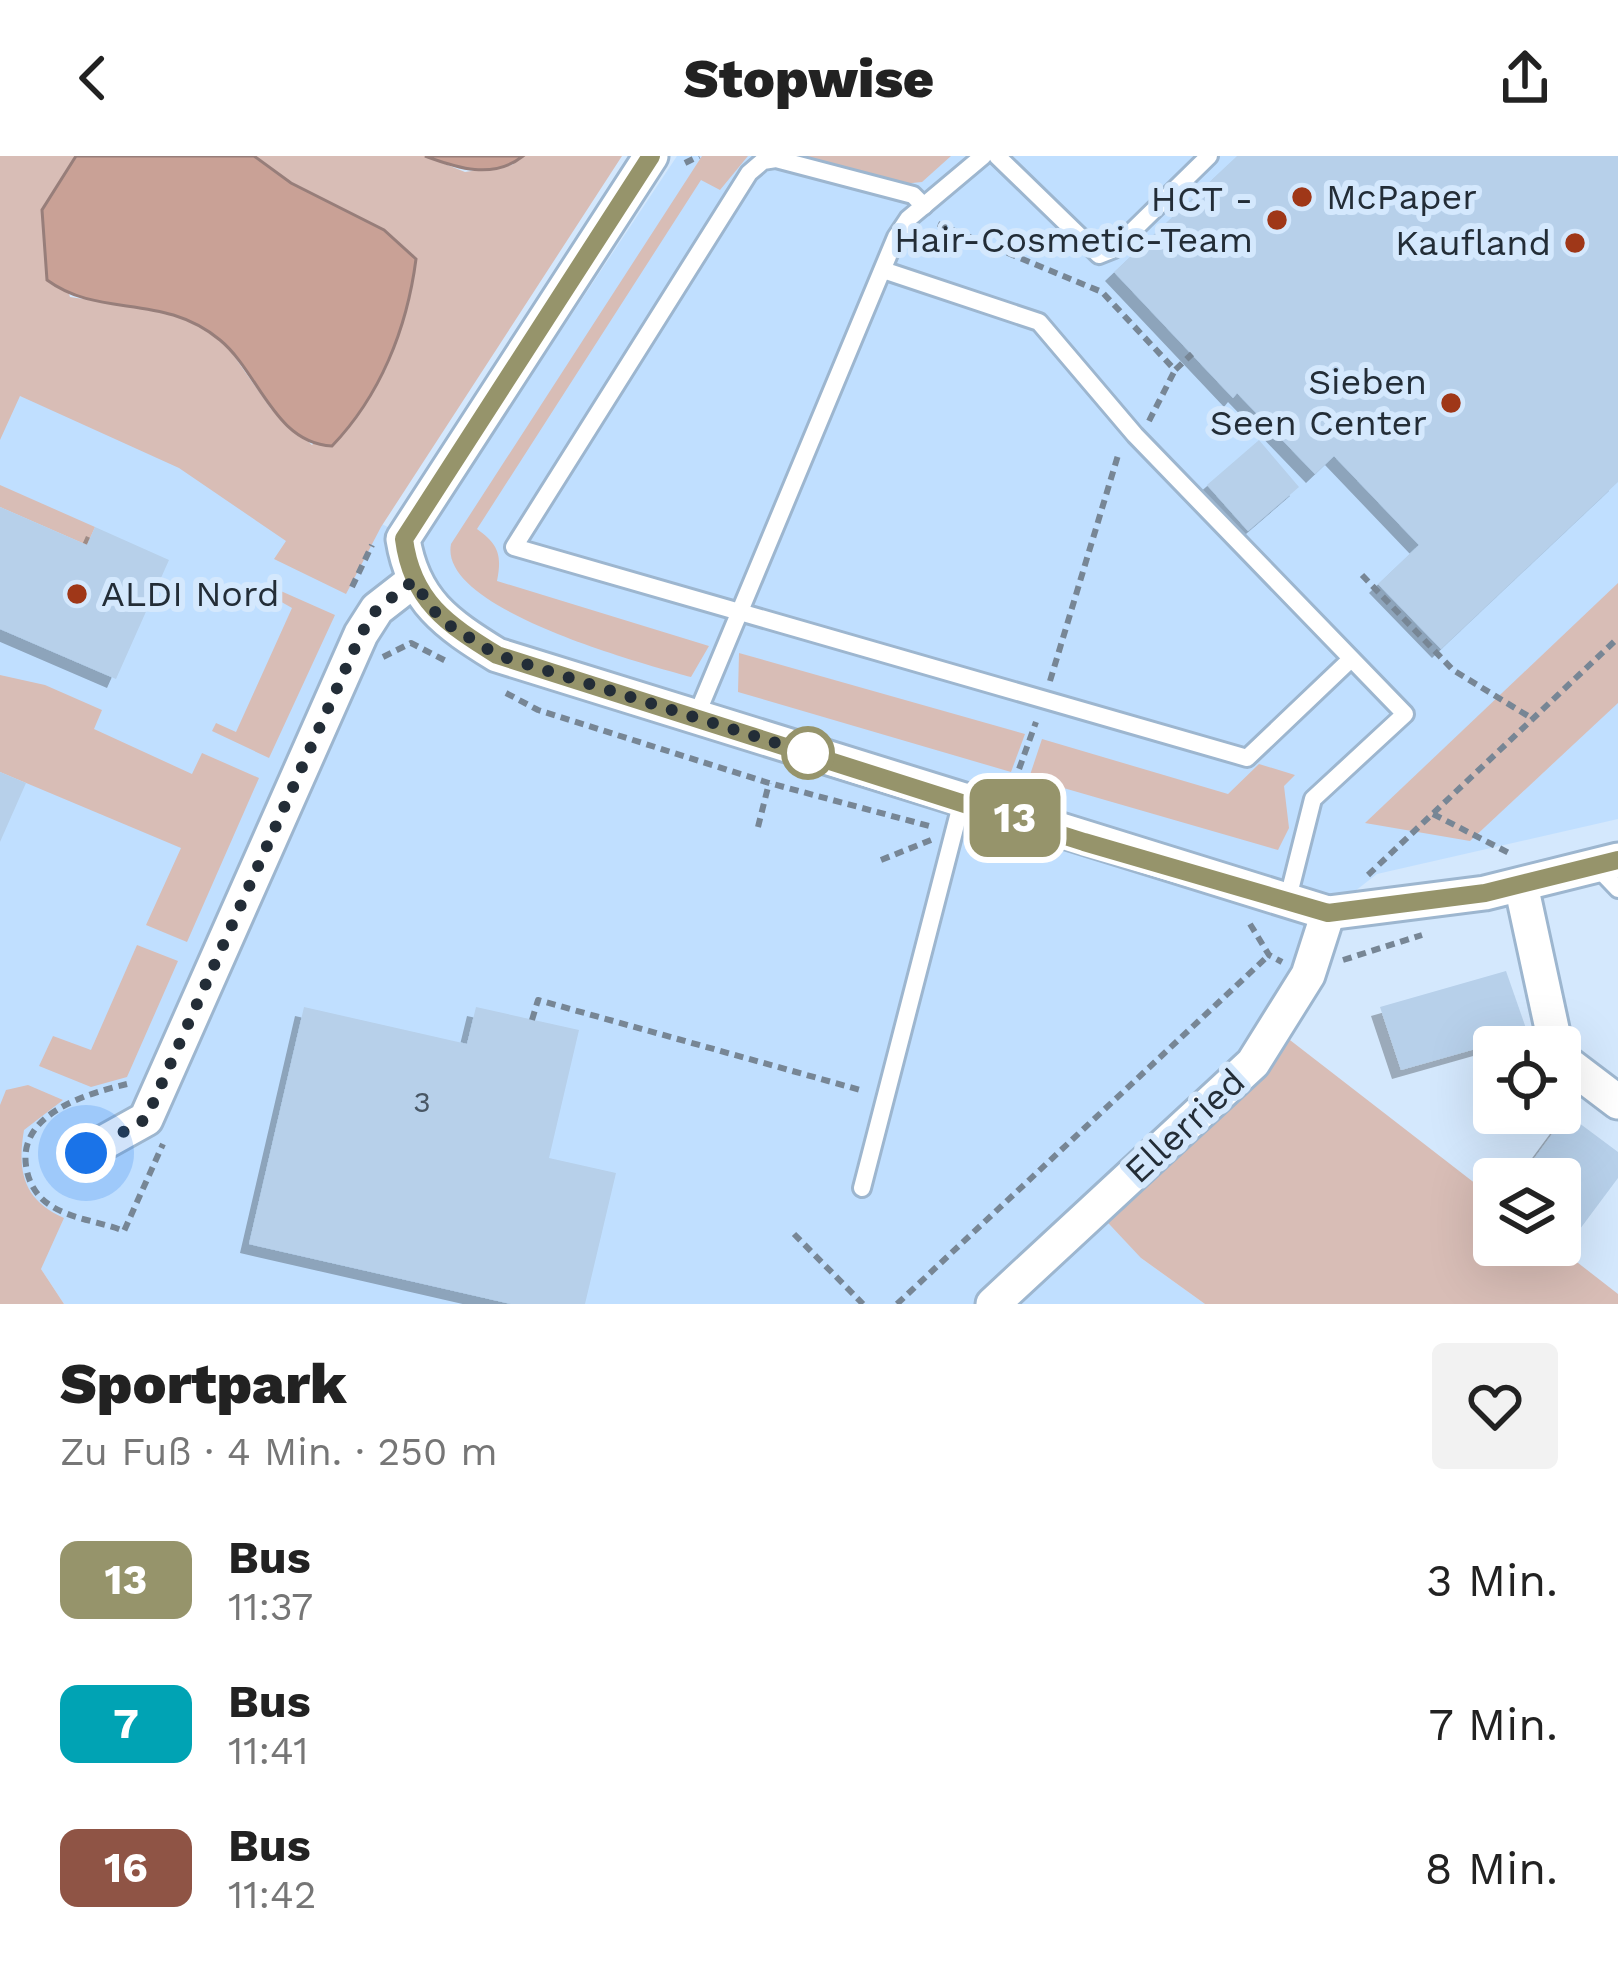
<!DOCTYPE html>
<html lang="de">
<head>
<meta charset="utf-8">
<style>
  body { margin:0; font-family:"Work Sans",sans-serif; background:#f2f2f2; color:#222; height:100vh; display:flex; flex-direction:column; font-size:45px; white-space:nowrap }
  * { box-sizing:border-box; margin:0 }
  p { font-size:39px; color:#767676 }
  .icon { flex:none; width:66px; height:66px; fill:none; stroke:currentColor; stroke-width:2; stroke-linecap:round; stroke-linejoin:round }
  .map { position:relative; height:1148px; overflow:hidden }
  .panel { display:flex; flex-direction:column; background:#fff; flex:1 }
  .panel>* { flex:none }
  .badge { padding:0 24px; border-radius:18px; font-size:42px; line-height:78px }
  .fabs { position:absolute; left:1473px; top:870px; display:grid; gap:24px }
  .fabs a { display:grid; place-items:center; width:108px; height:108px; border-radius:12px; background:#fff; box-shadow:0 12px 48px #0002; font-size:60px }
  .you { position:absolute; width:60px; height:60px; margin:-30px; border:9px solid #fff; border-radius:50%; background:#1a73e8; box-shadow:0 0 0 18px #1a73e833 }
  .map>.badge { position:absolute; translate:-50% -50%; box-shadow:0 0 0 6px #fff }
  .round { display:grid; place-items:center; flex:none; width:126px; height:126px; border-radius:12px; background:#f2f2f2 }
  .headline { display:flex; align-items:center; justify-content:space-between; height:204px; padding:0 60px }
  h1 { font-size:57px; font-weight:800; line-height:90px }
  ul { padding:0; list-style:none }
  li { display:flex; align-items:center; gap:36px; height:144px; padding:0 60px }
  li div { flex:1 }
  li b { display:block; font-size:45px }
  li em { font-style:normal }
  li .badge { min-width:132px; font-weight:700; text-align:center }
  header { display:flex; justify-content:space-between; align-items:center; height:156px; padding:0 60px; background:#fff; font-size:54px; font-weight:800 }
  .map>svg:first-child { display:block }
  .built { fill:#c0dfff }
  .green { fill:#d8bdb6 }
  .water { fill:#c9a196; stroke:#977e7a; stroke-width:3 }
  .building { fill:#b7d0ea; filter:url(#shadow) }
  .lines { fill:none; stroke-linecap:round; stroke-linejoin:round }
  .lane-casing { stroke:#9db6cf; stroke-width:22 }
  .street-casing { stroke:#9db6cf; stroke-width:39 }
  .path { stroke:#778695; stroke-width:6; stroke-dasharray:9 6; stroke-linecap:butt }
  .lane { stroke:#fff; stroke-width:16 }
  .street { stroke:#fff; stroke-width:33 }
  .line-casing { stroke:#fff; stroke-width:27 }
  .line { stroke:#96946b; stroke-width:18 }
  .walk { stroke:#232d37; stroke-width:12; stroke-dasharray:0 21.6 }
  .poi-dot { fill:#9f3718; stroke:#d4e8fd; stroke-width:4.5 }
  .stop-dot { fill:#fff; stroke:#96946b; stroke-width:6 }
  .labels { text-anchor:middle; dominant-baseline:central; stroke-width:12; stroke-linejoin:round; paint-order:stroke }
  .number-label { font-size:30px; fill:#485664 }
  .poi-label { font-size:36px; fill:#232d37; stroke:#d4e8fd; text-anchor:end }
  .street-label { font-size:36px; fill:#232d37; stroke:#d4e8fd }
</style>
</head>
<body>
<header><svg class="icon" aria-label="back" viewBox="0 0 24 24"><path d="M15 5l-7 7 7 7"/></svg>Stopwise<svg class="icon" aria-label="share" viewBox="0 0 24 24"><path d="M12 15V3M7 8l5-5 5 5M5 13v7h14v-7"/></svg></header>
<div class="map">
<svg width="1618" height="1148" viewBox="0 0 1618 1148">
  <defs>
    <filter id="shadow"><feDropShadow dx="-9" dy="9" stdDeviation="0" flood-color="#0004"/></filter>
  </defs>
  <rect width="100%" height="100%" fill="#d4e8fd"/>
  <polygon class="built" points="677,0 1618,0 1618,663 1377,718 1328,756 1141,1102 1205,1148 64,1148 41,1113 0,1101 0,178 420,387"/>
  <g class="green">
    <polygon points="0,0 76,0 42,54 70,141 184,158 225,187 271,253 312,289 385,215 413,122 384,74 291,27 254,0 425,0 465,16 512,9 523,0 622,0 381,371 346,438 274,403 286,385 179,312 20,240 0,284"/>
    <path d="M702 0H748L720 34 701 24 477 373C499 389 502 399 497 425L709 490 691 521C641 507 438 453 451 388Z"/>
    <polygon points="799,0 951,0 922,26 902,28"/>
    <polygon points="0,329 95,371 87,389 0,351"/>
    <polygon points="1618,427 1618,547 1470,685 1365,667"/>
    <polygon points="274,432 335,459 269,602 212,575 216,567 236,576 292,452 271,440"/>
    <polygon points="739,497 1025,578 1011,616 738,536"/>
    <polygon points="0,519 45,529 102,554 94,573 192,618 202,597 259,622 187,786 146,769 181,692 0,616"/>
    <polygon points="1042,583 1228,638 1259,608 1295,619 1284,630 1289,672 1278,694 1029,622"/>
    <polygon points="137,789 178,805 127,921 91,931 39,910 53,880 91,894"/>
    <polygon points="1277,874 1494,1042 1494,1089 1555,1089 1618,1138 1618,1148 1205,1148 1141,1102 1096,1054"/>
    <path d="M28 929 63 944 24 974C17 1015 23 1044 64 1062L41 1113 64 1148H0V949L6 934Z"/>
  </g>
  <g class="water">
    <path d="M76 0H254L291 27 384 74 416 103C407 173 380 240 332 290 274 287 259 216 220 184 162 136 100 163 47 124L42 54Z"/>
    <path d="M425 0H523C493 24 457 12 425 0Z"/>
  </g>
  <g class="building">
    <polygon points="1237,0 1618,0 1618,326 1441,493 1378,428 1419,389 1334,300 1315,318 1237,237 1233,242 1114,116"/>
    <polygon points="1259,284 1299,331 1248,375 1207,329"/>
    <polygon points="0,351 87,389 95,371 169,404 116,523 0,473"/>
    <polygon points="0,616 26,627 0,686"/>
    <polygon points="1506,815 1528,878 1401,914 1380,851"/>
    <polygon points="304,851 467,888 476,851 579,874 549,1002 616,1017 585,1148 511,1148 249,1088"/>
    <polygon points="1567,958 1618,996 1618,1022 1580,1073 1560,1057 1560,1023 1519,1023"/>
  </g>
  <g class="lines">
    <g class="lane-casing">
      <g id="lane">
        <polyline points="997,0 1099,99 1114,93 1209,0"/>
        <polyline points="924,50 913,39 776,3 763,5 749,17 514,391 1247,602 1351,503"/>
        <polyline points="883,114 1039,166 1135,279 1405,558 1313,643 1287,746"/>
        <polyline points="695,563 896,81 908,63 983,0"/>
        <polyline points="1596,710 1618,733"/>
        <polyline points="862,1032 962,645"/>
      </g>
    </g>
    <g class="street-casing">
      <g id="street">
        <path d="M651 0 403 383C413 445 447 468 497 499L1328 757 1485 737 1618 704"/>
        <polyline points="1521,729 1556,891"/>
        <polyline points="1560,902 1618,946"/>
        <polyline points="85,997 146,963 361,478 377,453 413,425"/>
        <polyline points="993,1148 1253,907 1308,819 1328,757"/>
      </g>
    </g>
    <g class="path">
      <polyline points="685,7 699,0"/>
      <polyline points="938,68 1102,136 1175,214 1192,198"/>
      <polyline points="1149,265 1175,214"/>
      <polyline points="1362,419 1453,514 1533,563"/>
      <polyline points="352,431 372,389"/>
      <polyline points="383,501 411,487 446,505"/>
      <polyline points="1050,525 1119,296"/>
      <polyline points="506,537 538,554 769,627 933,671"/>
      <polyline points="1014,627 1036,566"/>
      <polyline points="1433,658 1511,698"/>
      <polyline points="758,671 769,627"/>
      <polyline points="974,683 1002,692"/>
      <polyline points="881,704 931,684"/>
      <polyline points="1368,719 1618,482"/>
      <polyline points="1250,768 1269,799 1282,806"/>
      <polyline points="1343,804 1422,779"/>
      <polyline points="532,864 538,844 864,935"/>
      <path d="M127 928C85 938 14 959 27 1015 30 1030 39 1043 53 1051 73 1063 101 1066 124 1075L163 988"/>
      <polyline points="794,1078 863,1148"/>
      <polyline points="897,1148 1269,799"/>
    </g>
    <use href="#lane" class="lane"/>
    <use href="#street" class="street"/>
  </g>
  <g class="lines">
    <g class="line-casing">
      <path id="line" d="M651 0 404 383C412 445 447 468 497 499L1084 686 1328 757 1485 737 1618 704"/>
    </g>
    <use href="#line" class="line"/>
    <polyline class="walk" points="86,997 146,963 361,478 377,453 413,425 441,464 497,499 808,597"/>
  </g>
  <g class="poi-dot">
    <circle cx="1302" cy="41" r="12"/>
    <circle cx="1277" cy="64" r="12"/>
    <circle cx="1575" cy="87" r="12"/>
    <circle cx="1451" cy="247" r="12"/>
    <circle cx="77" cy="438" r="12"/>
  </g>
  <circle class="stop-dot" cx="808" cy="597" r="24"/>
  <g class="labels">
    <g class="number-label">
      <text x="422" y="945">3</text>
    </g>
    <g class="poi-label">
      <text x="1326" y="41" text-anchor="start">McPaper</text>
      <text x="1253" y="43">HCT -<tspan x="1253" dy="41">Hair-Cosmetic-Team</tspan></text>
      <text x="1551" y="87">Kaufland</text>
      <text x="1427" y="226">Sieben<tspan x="1427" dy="41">Seen Center</tspan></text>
      <text x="101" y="438" text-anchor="start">ALDI Nord</text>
    </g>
    <g class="street-label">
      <text transform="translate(1185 970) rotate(-43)">Ellerried</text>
    </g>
  </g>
</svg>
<div class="fabs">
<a><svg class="icon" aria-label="locate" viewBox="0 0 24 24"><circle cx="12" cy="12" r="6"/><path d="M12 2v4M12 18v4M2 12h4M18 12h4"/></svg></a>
<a><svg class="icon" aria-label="layers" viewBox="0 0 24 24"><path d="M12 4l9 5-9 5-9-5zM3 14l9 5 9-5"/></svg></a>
</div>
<div class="you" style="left:86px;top:997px"></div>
<b class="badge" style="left:1015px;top:662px;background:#96946b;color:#fff">13</b>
</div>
<section class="panel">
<div class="headline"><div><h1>Sportpark</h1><p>Zu Fuß · 4 Min. · 250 m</p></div><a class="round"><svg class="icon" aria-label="heart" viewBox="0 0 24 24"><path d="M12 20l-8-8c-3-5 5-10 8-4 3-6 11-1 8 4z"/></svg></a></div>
<ul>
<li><span class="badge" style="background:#96946b;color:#fff">13</span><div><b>Bus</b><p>11:37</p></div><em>3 Min.</em></li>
<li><span class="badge" style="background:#00a3b4;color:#fff">7</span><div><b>Bus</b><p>11:41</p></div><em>7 Min.</em></li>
<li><span class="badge" style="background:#8f5445;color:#fff">16</span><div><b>Bus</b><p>11:42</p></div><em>8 Min.</em></li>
</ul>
</section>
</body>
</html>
